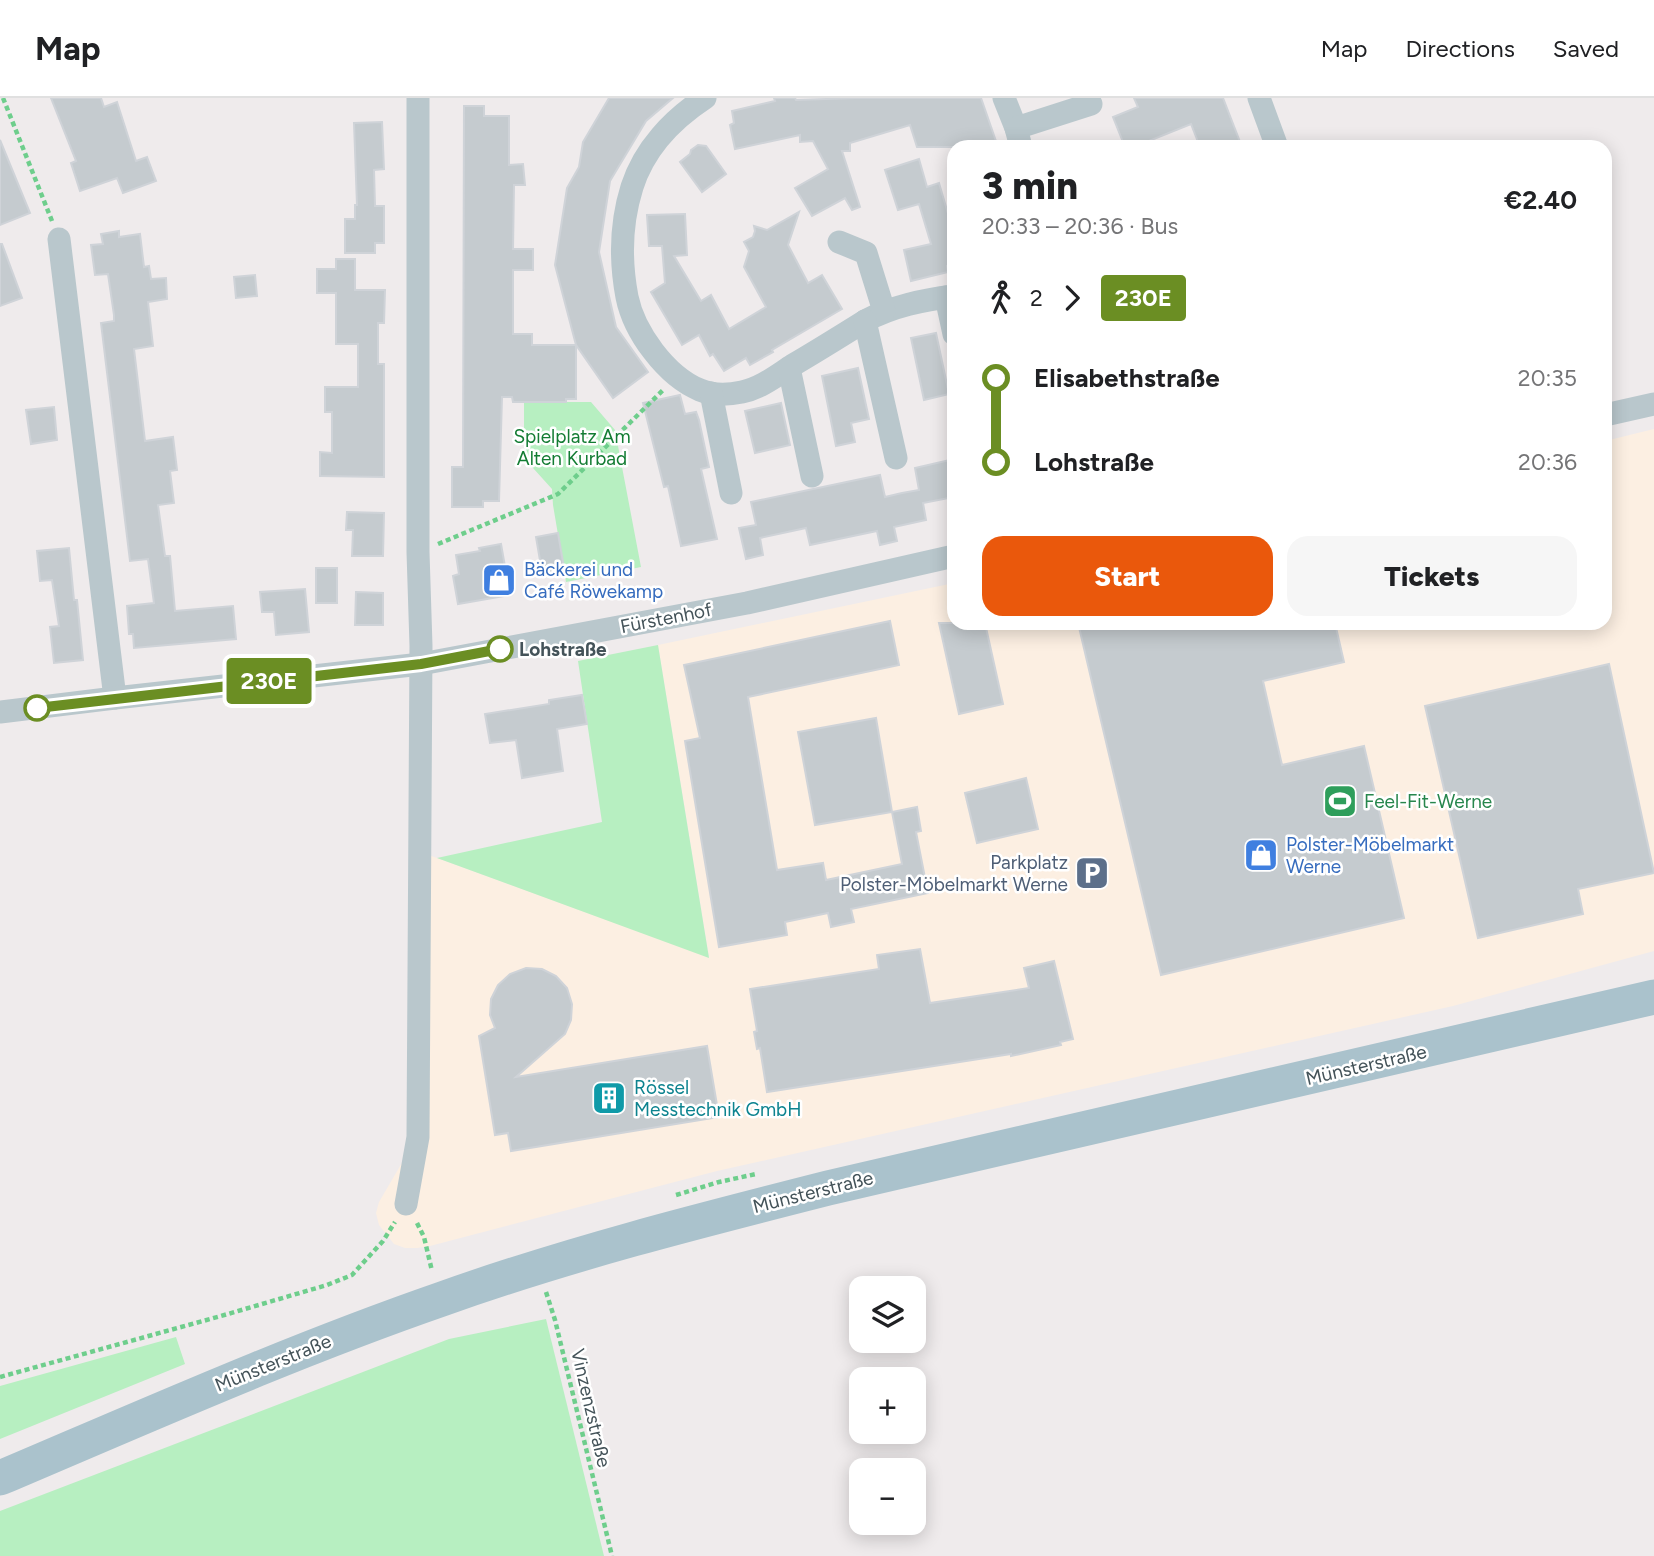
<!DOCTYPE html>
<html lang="en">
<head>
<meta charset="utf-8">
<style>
  body { margin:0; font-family:Figtree,sans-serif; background:#f6f6f6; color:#202124; height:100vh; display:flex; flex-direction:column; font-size:26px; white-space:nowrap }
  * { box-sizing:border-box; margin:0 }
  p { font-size:23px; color:#757577 }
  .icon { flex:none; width:38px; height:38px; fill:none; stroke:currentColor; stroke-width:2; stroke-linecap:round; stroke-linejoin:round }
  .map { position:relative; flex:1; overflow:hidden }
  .panel { position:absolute; left:947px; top:42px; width:665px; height:490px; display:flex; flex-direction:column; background:#fff; border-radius:21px; box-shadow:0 4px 18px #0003 }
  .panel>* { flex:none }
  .badge { padding:0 14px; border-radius:5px; font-size:24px; line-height:46px }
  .buttons { position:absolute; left:849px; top:1178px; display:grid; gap:14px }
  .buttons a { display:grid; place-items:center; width:77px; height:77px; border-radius:14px; background:#fff; box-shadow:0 4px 18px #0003; font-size:35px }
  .map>.badge { position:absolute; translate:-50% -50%; box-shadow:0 0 0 4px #fff }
  .legs { display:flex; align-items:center; gap:10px; height:77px; padding:0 35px; font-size:23px }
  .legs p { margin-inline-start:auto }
  .headline { display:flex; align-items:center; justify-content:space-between; height:119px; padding:0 35px }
  h1 { font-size:38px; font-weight:800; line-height:52px }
  .primary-button { display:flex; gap:14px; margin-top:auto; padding:14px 35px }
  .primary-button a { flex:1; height:80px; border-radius:21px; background:#ea580c; color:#fff; font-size:28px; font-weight:800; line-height:80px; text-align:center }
  .primary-button a+a { background:#f6f6f6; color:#202124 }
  ul { padding:0 35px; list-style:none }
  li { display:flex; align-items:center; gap:24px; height:84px; font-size:26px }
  li i { display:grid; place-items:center; width:10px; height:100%; margin:0 9px; background:currentColor }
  li i::after { content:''; width:18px; height:18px; margin:-9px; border:5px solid; border-radius:50%; background:#fff }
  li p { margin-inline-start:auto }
  li:first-child i { background:linear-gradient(#0000 50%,currentColor 0) }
  li:last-child i { background:linear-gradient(currentColor 50%,#0000 0) }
  header { display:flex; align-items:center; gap:42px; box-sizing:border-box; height:98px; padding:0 35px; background:#fff; border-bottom:2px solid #e0e0e0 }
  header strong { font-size:33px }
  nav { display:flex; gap:38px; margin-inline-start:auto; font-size:24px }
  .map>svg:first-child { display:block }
  .commercial { fill:#fcefe2 }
  .green { fill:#b7efc1 }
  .building { fill:#c5cbcf; stroke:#cfd3d8; stroke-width:2 }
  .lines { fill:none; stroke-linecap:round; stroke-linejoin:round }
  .path { stroke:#6ece8c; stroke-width:4.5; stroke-dasharray:5 3.5; stroke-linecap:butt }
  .street { stroke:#b9c7cc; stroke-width:23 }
  .primary { stroke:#aac2cc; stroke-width:35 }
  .line-1-casing { stroke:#fff; stroke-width:16 }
  .line-1 { stroke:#6b8e23; stroke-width:10 }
  .stop-1-dot { fill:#fff; stroke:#6b8e23; stroke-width:3.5 }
  .labels { text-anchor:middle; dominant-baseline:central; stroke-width:5; stroke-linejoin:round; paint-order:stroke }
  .park-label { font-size:19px; fill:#137c33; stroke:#fff }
  .shop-label { font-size:19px; fill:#366cbe; stroke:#fff; text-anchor:start }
  .street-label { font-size:19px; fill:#445359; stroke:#fff }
  .stop-label { font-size:19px; font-weight:bold; fill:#445359; stroke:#fff; text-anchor:start }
  .leisure-label { font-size:19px; fill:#27864d; stroke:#fff; text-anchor:start }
  .service-label { font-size:19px; fill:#4e5e75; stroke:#fff; text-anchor:end }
  .culture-label { font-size:19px; fill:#0d838f; stroke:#fff; text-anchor:start }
</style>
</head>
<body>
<header>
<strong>Map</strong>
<nav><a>Map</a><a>Directions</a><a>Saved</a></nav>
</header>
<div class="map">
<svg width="1654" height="1458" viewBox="0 0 1654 1458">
  <rect width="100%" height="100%" fill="#efebec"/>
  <polygon class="commercial" points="1654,331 1654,853 1453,908 717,1073 430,1148 417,1150 405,1150 394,1146 379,1127 376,1115 379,1104 403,1063 412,1039 415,752 709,859 658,547 954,485 954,525 1605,525 1605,343"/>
  <g class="green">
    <polygon points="524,304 591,304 615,332 641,469 566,484 553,407 552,391 524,360"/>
    <polygon points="658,547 709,860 437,760 602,724 578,563"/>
    <polygon points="546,1221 604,1458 0,1458 0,1413 449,1241"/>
    <polygon points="176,1239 185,1266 0,1341 0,1288"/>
  </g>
  <g class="building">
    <polygon points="51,0 101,0 104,9 117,4 136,63 147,59 156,83 123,95 117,80 80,93 71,65 76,63"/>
    <polygon points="609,0 673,0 646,23 610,83 599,154 616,229 648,274 613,300 576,247 576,301 566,301 566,304 513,304 512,299 502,299 499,403 483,403 483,409 452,409 452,369 463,369 464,8 484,8 484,18 509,18 509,67 523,66 525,87 514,87 513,151 533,151 533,172 513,172 513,236 532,236 532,247 576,247 555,167 567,90 579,69 583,44"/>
    <polygon points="774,0 795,0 796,2 856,0 981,0 998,49 917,49 910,27 850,45 850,53 842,53 860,109 852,112 845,100 812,118 795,90 828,71 813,43 800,44 800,37 735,51 730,27 734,25 732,13 775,3"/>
    <polygon points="1134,0 1223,0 1242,49 1200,49 1191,26 1134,49 1125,49 1113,19 1138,9"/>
    <polygon points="382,24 384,71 374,72 375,108 384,108 384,145 375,145 375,155 345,155 345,121 355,121 355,107 357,107 354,25"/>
    <polygon points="0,42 30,115 0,127"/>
    <polygon points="698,47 706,48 726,76 702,94 680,64 690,56 691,52"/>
    <polygon points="919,61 927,89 939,85 954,136 954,166 947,168 948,174 911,183 904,152 931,146 919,106 898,112 885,72"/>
    <polygon points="799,114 788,147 808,185 822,177 842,211 772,252 773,254 750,267 746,260 724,273 713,256 710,258 699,237 682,247 651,194 665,185 662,148 649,148 647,117 685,116 687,157 674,158 701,203 711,197 729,231 766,209 744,169 749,153 744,144 753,139 755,133 754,128 767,132"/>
    <polygon points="119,133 119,139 140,136 144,169 149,168 151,181 166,180 167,201 148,204 153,248 134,251 145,343 173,339 177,372 170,373 174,405 158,407 165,458 170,458 175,513 233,508 236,541 134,550 133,536 129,536 127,508 154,505 148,461 130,463 101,225 114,223 114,217 108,176 95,177 91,147 103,146 101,136"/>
    <polygon points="0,146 2,146 22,200 0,208"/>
    <polygon points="336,161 355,161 355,192 385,192 384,225 378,225 378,266 384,266 384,379 320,378 320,354 332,355 332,314 325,314 325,289 358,289 358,246 336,246 336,195 317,195 317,171 336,171"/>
    <polygon points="255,177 257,198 236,200 234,179"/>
    <polygon points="936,235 949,296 924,302 911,240"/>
    <polygon points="858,270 869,321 851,325 855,344 836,348 822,278"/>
    <polygon points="680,297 685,316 696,314 699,322 709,369 701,371 717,441 681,448 668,388 664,389 643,305"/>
    <polygon points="781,305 790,347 755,355 745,313"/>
    <polygon points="54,309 57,342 31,346 26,312"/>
    <polygon points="954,361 954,399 923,405 926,422 894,429 897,443 880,447 877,433 810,447 806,430 760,440 763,457 746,461 739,430 756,427 751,404 880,377 885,399 902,395 919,392 915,370"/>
    <polygon points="347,414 384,415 383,458 352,458 353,432 346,432"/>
    <polygon points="558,435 564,470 542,474 536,439"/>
    <polygon points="501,446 510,497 458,506 453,478 459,476 456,457 480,453 479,450"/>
    <polygon points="69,450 74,502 77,502 83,562 54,565 50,529 59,528 52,482 40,483 37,453"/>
    <rect x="316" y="470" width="21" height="35"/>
    <polygon points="305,491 309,534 276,537 274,514 262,514 260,494"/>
    <polygon points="356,494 383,495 383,527 355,527"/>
    <polygon points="890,523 899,567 748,599 777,772 823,765 826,782 902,766 892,714 917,709 921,733 916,734 928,795 851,811 854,824 831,829 828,815 785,824 787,837 719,849 685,643 700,640 684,567"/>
    <polygon points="939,525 985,525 1003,606 959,616"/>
    <polygon points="1078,525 1335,525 1344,564 1263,583 1282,667 1364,648 1404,820 1161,877"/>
    <polygon points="1609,566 1654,775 1578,791 1583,816 1478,840 1425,608"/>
    <polygon points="582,597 587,626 557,631 563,673 522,680 516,642 490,645 485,616 549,606 549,602"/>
    <polygon points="876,620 892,714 815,727 798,634"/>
    <polygon points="1026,680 1038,731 977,745 965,695"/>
    <polygon points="920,851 930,905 1029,890 1024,870 1054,863 1073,941 1060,944 1061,947 1011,958 1011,956 767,994 760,950 757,951 754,934 757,933 750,891 879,871 877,857"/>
    <polygon points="526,870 542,871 556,878 567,890 572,906 571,922 565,936 516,979 707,948 719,1019 511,1053 508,1035 495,1037 479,938 495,930 490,917 491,901 498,887 510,876"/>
  </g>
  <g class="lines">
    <g class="path">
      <polyline points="3,0 52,123"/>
      <polyline points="438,446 558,396 663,292"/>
      <polyline points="676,1097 719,1084 756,1076"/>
      <polyline points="417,1125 424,1139 432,1173"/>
      <polyline points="546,1194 555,1222 612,1458"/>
      <polyline points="0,1279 221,1218 327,1187 352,1177 383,1143 395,1124"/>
    </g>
    <g class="street">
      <path d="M705 0C673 21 644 51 632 89 621 124 620 162 627 199 634 234 666 278 700 292 712 297 728 297 742 294 761 290 776 278 793 267 817 253 841 238 865 223 893 208 923 202 954 198"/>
      <polyline points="1004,0 1016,30 1021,49"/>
      <polyline points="1259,0 1277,49"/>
      <polyline points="1016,30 1091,6"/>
      <polyline points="59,141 115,600"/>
      <polyline points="839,144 866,155 884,213"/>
      <polyline points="946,199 954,236"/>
      <polyline points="865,223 896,360"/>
      <polyline points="789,270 812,378"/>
      <polyline points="711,295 731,395"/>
      <polyline points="1605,317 1654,306"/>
      <polyline points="0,614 115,600 421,566 747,505 954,458"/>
      <polyline points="406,1106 418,1039 421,548 418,454 418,0"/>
    </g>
    <path class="primary" d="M0 1380C146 1318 292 1253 442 1201 568 1156 698 1123 828 1090L1654 899"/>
  </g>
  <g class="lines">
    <g class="line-1-casing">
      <polyline id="line-1" points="37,610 421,566 500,551"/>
    </g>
    <use href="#line-1" class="line-1"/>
  </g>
  <defs>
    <g id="shop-square" transform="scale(1.75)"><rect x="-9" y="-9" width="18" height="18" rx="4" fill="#3f7fe0" stroke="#fff"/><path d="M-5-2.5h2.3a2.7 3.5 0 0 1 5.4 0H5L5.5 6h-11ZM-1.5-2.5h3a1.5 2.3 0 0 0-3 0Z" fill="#fff"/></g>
    <g id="stadium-square" transform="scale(1.75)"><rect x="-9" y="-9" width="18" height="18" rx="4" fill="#2e9e5b" stroke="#fff"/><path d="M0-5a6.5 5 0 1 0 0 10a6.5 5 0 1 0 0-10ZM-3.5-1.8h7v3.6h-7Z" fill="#fff"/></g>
    <g id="parking-square" transform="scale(1.75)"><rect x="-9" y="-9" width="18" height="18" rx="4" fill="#5c6f8a" stroke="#fff"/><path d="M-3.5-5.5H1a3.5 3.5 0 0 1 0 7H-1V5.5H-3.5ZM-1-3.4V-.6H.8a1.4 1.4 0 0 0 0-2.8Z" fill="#fff"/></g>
    <g id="building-square" transform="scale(1.75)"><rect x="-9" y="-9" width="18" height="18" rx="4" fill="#0f9aa8" stroke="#fff"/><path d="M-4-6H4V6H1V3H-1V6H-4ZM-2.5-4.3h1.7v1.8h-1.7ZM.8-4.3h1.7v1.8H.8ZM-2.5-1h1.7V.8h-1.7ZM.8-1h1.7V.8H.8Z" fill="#fff"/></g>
  </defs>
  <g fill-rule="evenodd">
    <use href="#shop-square" x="499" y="482"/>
    <use href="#stadium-square" x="1340" y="703"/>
    <use href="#shop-square" x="1261" y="757"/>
    <use href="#parking-square" x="1092" y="775"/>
    <use href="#building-square" x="609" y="1000"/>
  </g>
  <g class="stop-1-dot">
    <circle cx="500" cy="551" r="12"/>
    <circle cx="37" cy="610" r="12"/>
  </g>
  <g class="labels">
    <g class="park-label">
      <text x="572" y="338">Spielplatz Am<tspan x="572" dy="22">Alten Kurbad</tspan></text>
    </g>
    <g class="shop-label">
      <text x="524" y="471">Bäckerei und<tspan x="524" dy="22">Café Röwekamp</tspan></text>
      <text x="1286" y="746">Polster-Möbelmarkt<tspan x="1286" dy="22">Werne</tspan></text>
    </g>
    <g class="street-label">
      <text transform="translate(666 520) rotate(-11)">Fürstenhof</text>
      <text transform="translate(1366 967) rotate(-13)">Münsterstraße</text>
      <text transform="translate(813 1094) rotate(-14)">Münsterstraße</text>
      <text transform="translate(273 1265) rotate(-22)">Münsterstraße</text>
      <text transform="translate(591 1310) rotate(77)">Vinzenzstraße</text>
    </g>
    <g class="stop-label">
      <text x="519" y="551">Lohstraße</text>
    </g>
    <g class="leisure-label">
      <text x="1364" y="703">Feel-Fit-Werne</text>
    </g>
    <g class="service-label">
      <text x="1068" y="764">Parkplatz<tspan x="1068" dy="22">Polster-Möbelmarkt Werne</tspan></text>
    </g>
    <g class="culture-label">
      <text x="634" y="989">Rössel<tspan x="634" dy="22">Messtechnik GmbH</tspan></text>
    </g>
  </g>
</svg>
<div class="buttons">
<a><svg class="icon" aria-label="layers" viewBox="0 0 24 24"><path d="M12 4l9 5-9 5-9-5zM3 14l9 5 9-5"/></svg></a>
<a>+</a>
<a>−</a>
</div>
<b class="badge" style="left:269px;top:583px;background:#6b8e23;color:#fff">230E</b>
<section class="panel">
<div class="headline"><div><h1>3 min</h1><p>20:33 – 20:36 · Bus</p></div><b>€2.40</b></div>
<div class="legs"><svg class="icon" aria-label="walk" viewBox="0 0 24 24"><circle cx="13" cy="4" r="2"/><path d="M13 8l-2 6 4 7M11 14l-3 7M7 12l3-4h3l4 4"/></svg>2<svg class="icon" aria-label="forward" viewBox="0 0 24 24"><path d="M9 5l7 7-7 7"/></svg><b class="badge" style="background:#6b8e23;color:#fff">230E</b></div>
<ul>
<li><i style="color:#6b8e23"></i><b>Elisabethstraße</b><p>20:35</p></li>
<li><i style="color:#6b8e23"></i><b>Lohstraße</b><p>20:36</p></li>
</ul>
<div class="primary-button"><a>Start</a><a>Tickets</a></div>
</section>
</div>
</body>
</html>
